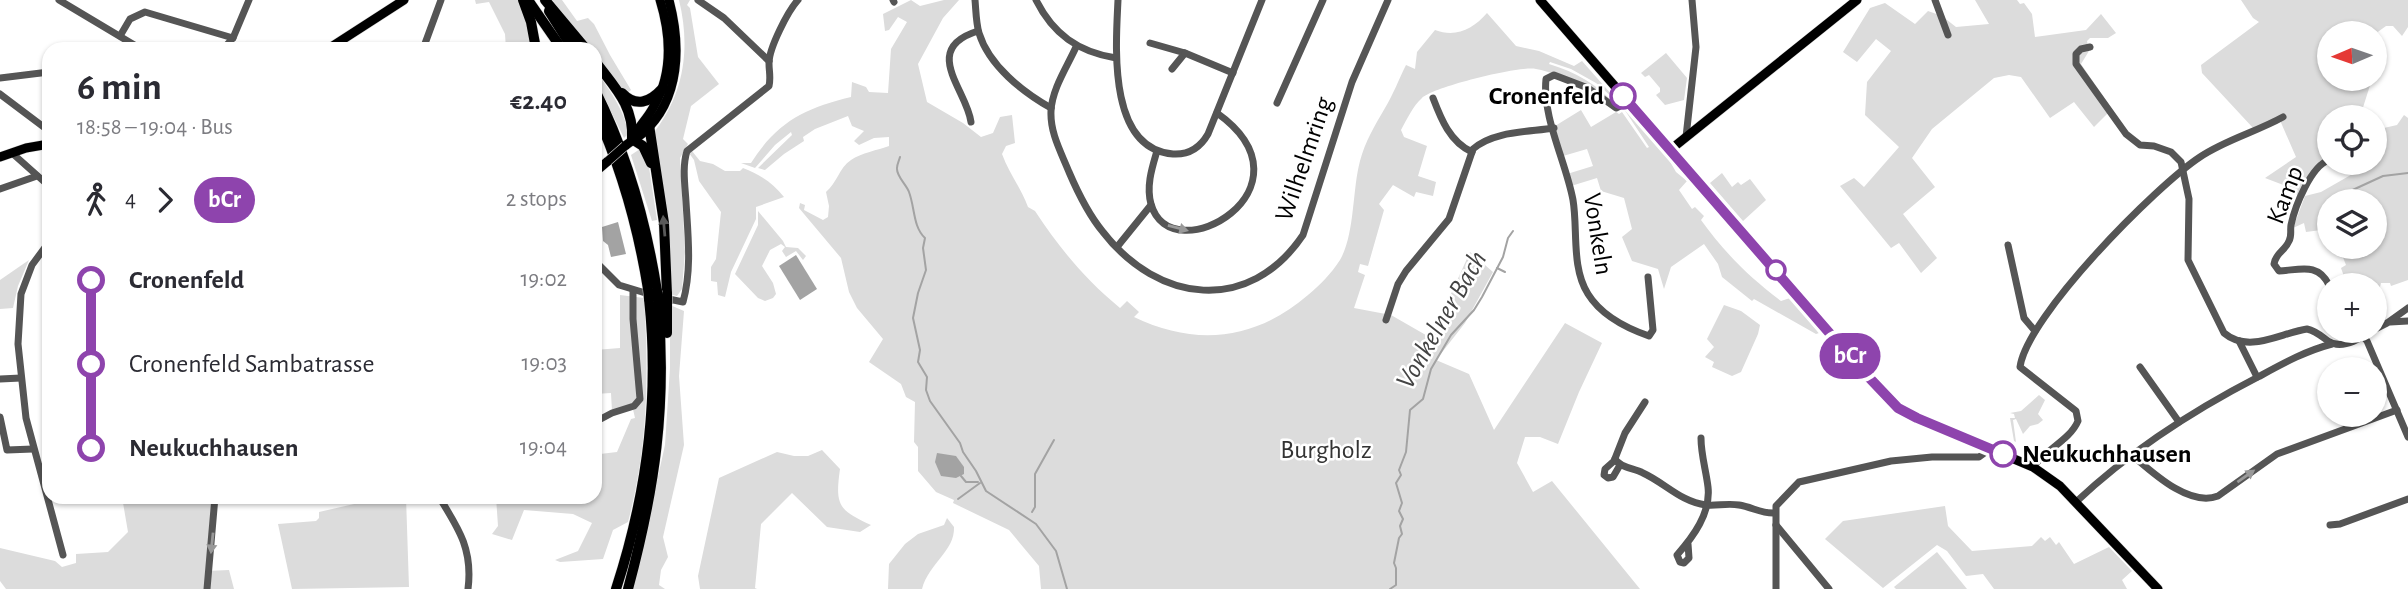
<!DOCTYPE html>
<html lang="en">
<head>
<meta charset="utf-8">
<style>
  body { margin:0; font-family:"Alegreya Sans",sans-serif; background:#f7f7f7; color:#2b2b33; height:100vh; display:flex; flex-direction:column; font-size:26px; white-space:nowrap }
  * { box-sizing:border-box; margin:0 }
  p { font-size:23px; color:#7c7c81 }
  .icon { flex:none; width:38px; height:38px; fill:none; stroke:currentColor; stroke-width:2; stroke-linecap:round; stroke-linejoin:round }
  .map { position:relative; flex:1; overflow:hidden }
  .side { position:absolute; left:42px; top:42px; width:560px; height:462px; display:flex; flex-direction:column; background:#fff; border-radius:21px; box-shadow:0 2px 5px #0004 }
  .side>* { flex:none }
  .badge { padding:0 14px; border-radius:23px; font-size:24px; line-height:46px }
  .needle { width:46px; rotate:268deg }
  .tools { position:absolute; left:2317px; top:21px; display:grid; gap:14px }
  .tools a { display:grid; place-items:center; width:70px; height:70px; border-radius:50%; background:#fff; box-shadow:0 2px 5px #0004; font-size:35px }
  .map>.badge { position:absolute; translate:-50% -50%; box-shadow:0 0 0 4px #fff }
  .legs { display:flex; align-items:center; gap:10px; height:77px; padding:0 35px; font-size:23px }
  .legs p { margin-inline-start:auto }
  .head { display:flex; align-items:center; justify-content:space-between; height:119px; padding:0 35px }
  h1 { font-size:38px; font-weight:700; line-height:52px }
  ul { padding:0 35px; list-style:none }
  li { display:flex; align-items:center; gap:24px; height:84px; font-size:26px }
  li i { display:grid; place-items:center; width:10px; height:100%; margin:0 9px; background:currentColor }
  li i::after { content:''; width:18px; height:18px; margin:-9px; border:5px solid; border-radius:50%; background:#fff }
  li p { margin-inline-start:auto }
  li:first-child i { background:linear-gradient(#0000 50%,currentColor 0) }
  li:last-child i { background:linear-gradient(currentColor 50%,#0000 0) }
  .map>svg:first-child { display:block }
  .green { fill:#dcdcdc }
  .water { fill:#a3a3a3 }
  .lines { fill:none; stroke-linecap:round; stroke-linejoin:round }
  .stream { stroke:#a3a3a3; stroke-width:2 }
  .major-casing { stroke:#dbdbdb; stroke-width:10 }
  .highway-casing { stroke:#dbdbdb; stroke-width:11 }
  .minor { stroke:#555; stroke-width:7 }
  .major { stroke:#000; stroke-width:9 }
  .highway { stroke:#000; stroke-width:10 }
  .major-bridge-casing { stroke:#dbdbdb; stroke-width:10; stroke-linecap:butt }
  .highway-bridge-casing { stroke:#dbdbdb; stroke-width:11; stroke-linecap:butt }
  .major-bridge { stroke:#000; stroke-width:9 }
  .highway-bridge { stroke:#000; stroke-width:10 }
  .oneway { fill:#595959 }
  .oneway2 { fill:#999 }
  .line-1-casing { stroke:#fff; stroke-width:16 }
  .line-1 { stroke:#8e44ad; stroke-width:10 }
  .stop-1-dot { fill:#fff; stroke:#8e44ad; stroke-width:3.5 }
  .labels { text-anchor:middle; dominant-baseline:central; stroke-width:5; stroke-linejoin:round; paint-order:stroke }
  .stop-label { font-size:26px; font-weight:bold; fill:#000; stroke:#fff; text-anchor:end }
  .street-label { font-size:26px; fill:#000; stroke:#fff }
  .park-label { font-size:26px; fill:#333; stroke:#fff }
  .water-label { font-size:28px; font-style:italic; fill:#444; stroke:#fff }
</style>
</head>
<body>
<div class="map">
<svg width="2408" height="589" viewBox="0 0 2408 589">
  <rect width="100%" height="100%" fill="#fff"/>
  <g class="green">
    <polygon points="475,0 518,0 522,5 533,49 506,49 505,34 489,2 476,4"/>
    <polygon points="552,0 562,0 577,21 588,18 594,24 610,55 631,90 626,94 595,53 595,49 592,49"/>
    <path d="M679 0H690L687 5 690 8 698 57 719 84 691 106 683 139 688 144 680 158 685 252 682 289 677 296 669 294 652 135C684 95 691 49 679 0Z"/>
    <path d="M911 0 920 6 944 0H959L943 18 918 64 927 102 963 123 981 137 993 133 1000 117 1012 115 1015 143 1006 146 1002 154C1009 173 1021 188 1028 207L1035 211C1061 250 1084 278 1120 308L1127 301 1139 312 1134 317C1196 347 1256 340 1308 295 1320 285 1331 274 1340 260 1355 234 1352 191 1360 161 1365 142 1375 125 1385 108 1393 95 1399 79 1406 65L1415 69 1417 52 1435 30C1456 38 1473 29 1487 13L1516 46 1539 51 1574 66 1582 61 1620 104 1596 83 1571 69 1550 62 1549 64C1575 72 1598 84 1615 105 1590 92 1564 74 1536 69 1521 65 1433 87 1422 98 1413 106 1407 119 1401 130L1404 137 1427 146 1418 176 1436 182 1433 196 1416 192 1414 197 1393 185 1379 204 1384 210 1368 266 1360 264 1358 272 1365 275 1354 308 1391 315 1431 338 1470 252 1493 272 1465 323 1436 360 1469 374 1494 430 1565 323 1602 343 1579 392 1558 444 1540 437H1525L1517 463 1533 492 1552 481 1640 589H1041L1039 566 1009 530 953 503 954 500 936 492 918 471V447L914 442 915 402 906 397 901 384 869 362 883 339 857 308 849 292 841 258 799 208 800 203 805 205 804 210 823 220 828 217 829 206 826 192C837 183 839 168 851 160 861 153 878 150 889 146V137L874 138 859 145 854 141 864 131 852 126 848 116 815 129 803 137 804 141 784 154 765 170 758 168 792 135 791 132 775 145 755 168 741 163H751C777 122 805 108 851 97L852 82 866 87 869 92 888 93 891 49 907 22 898 17 889 30 885 31 883 14Z"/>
    <polygon points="1975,0 2017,0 2020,4 2024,3 2032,14 2035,37 2086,30 2101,14 2116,33 2108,38 2090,38 2087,41 2089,51 2081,64 2112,109 2094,127 2074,102 2050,118 2021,77 2009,75 1994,78 1932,129 1912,158 1935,187 1903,214 1937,258 1921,273 1899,243 1891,248 1840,186 1854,178 1864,187 1899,147 1865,115 1867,82 1891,51 1876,39 1857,62 1843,52 1870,8 1885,3 1915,24 1928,11 1942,16 1956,27 1989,24"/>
    <polygon points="2241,0 2408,0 2408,27 2402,36 2393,26 2386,26 2375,34 2329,33 2329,79 2372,79 2360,117 2329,117 2329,158 2320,161 2300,197 2286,186 2265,178 2296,157 2279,118 2254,129 2202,73 2201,65 2259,22 2253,18"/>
    <polygon points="1666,53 1687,78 1684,100 1665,105 1656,95 1660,92 1660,88 1649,75 1645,77 1641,73"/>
    <path d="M595 70C609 89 625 110 628 134L624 138 595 79Z"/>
    <path d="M1624 109 1668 158 1676 172 1687 181 1679 190 1692 209 1695 207 1704 216 1701 220C1724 252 1749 277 1781 301L1790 298 1819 333 1816 334 1754 299 1752 301 1722 277 1718 264 1704 244 1671 267 1664 289 1658 269 1632 261 1622 237 1632 229 1624 198 1601 191 1597 178 1571 186 1567 174 1593 166 1587 149 1563 156 1555 126 1581 110 1591 127 1616 112 1619 114 1622 112 1647 148 1649 147Z"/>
    <polygon points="2404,115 2408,118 2408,280 2391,286 2390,283 2381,283 2375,308 2375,285 2347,285 2341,268 2346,265 2339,247 2375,247 2375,201 2329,201 2329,229 2306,232 2304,223 2293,228 2305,196 2321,192 2356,172 2342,163 2375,163 2375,130 2397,125"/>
    <polygon points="640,149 649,167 657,220 652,221 631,155"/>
    <path d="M692 151 700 161 713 164 725 171H740L743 168C759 174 773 183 784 197L756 207V219L731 272 725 297 718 295 717 282 711 281V267L716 259 721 212 699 181 694 160 689 153Z"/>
    <polygon points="1722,173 1732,187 1738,182 1741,185 1750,179 1766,200 1743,221 1710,183"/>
    <polygon points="758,211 783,241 786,247 798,248 806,256 803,260 796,251 786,257 782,251 785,247 781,244 770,250 762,266 773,283 776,294 773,298 765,301 758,298 735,274 758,225"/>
    <polygon points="29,260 18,286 13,308 0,309 0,280"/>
    <path d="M620 295 644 298C649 375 648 447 628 522L613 530 603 559 560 562 555 560 578 551 592 523 573 514 524 510 512 540 492 534 498 526 496 497H595V446L600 454 617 452 631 419 635 418 632 405 612 411 611 393 595 394V350L620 348Z"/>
    <polygon points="670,305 684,311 679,376 684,445 663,537 668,557 661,570 659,585 665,589 633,589 665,445 670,368"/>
    <polygon points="1724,305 1741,311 1760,325 1758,334 1741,372 1732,376 1712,367 1714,362 1705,357 1714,347 1707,339"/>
    <polygon points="2039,395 2045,400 2038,414 2043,420 2038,424 2030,426 2023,434 2016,419 2013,420 2016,442 2014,441 2010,418 2015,418 2014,414 2010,413 2021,411"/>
    <path d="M822 450 840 469C835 505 838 510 871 525L860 532 827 527 792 493 761 524 755 588 757 589H700L698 576 719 478 777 452 794 456H808Z"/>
    <polygon points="122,497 212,497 206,571 229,570 234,589 6,589 0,581 0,548 55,561 62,567 76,563 76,554 108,552 128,532"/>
    <polygon points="354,497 406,497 409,587 292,589 278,524 316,521 319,518 319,512 354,504"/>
    <polygon points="1945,506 1948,526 1972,551 2032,546 2041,537 2045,541 2050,537 2056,545 2059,542 2074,564 2109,547 2132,571 2122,580 2127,589 1994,589 1983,574 1966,576 1947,551 1937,545 1883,588 1825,539 1843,521"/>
    <path d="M947 518 954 527C955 551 929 563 922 589H888L889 564 905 544 918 534 944 525Z"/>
    <polygon points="1937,552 1967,589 1896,589 1894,587"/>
  </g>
  <g class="water">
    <polygon points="618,222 626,254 611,257 608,245 603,241 602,227"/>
    <polygon points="796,255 817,289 800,300 779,266"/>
    <polygon points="937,453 956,456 964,467 964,474 956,478 941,476 935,462"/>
  </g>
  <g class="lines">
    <g class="stream">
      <path d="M900 157C899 161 897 164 897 168 896 176 906 184 909 192 915 208 913 227 925 238L923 248 926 270 918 293 913 318 920 350 918 362 927 377 926 390 930 401 960 443 963 452 976 471 986 491 1036 524 1056 551 1067 589"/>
      <polyline points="2333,199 2383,176 2408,173"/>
      <polyline points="1497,268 1505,272"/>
      <polyline points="961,476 966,482 978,482"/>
      <polyline points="958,499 980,483"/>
      <polyline points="1032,512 1035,507 1035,474 1054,440"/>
      <polyline points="1390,589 1396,585 1396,568 1394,563 1399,538 1402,534 1400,526 1403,519 1399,511 1402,503 1396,483 1401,475 1399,470 1406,452 1410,410 1423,399 1431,369 1451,335 1474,310 1482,297 1503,257 1508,238 1513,231"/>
    </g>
    <g class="major-casing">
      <g id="major">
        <polyline points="1540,0 1863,372 1898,408 1917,418 2033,467 2060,486 2158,589"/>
        <polyline points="328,49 404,0"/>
        <path d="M633 138C638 127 648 118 654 106 673 73 671 36 660 0"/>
        <path d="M625 146C631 141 637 138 643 133 681 99 681 45 669 0"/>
        <polyline points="1670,150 1857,0"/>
        <polyline points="0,157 26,148 49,144"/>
        <polyline points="595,172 608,161"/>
      </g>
    </g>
    <g class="highway-casing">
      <g id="highway">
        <polyline points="523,0 531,22 536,49"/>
        <polyline points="528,0 562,49"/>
        <polyline points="545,0 586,49"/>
        <polyline points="549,11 573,49"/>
        <path d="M595 61C614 87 634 105 632 139L643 146 651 163"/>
        <path d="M595 90C627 154 646 221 657 291"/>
        <path d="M622 93C636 108 650 102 662 89"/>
        <path d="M595 110C621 167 638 227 648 289"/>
        <polyline points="649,125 664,223 667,294"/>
        <polyline points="667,333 667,303"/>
        <path d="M616 589C647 494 660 399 649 299"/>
        <path d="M628 589C655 489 667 406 658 301"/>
      </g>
    </g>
    <g class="minor">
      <polyline points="59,0 141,49"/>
      <polyline points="698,0 724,18 769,61"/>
      <polyline points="893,0 894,2"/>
      <path d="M975 0C976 11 976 23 979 33 989 66 1023 92 1051 108"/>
      <path d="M1036 0C1053 34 1078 52 1116 58"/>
      <path d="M1118 0C1116 44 1107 149 1173 154 1189 155 1200 148 1208 134L1262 0"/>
      <polyline points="1935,0 1948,35"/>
      <polyline points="120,36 130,19 145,12 233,38"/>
      <polyline points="1150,43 1185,53 1172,69"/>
      <path d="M1076 47C1067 67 1052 89 1051 111 1050 133 1061 152 1069 172 1078 193 1088 214 1103 232 1158 303 1249 315 1303 235L1352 82 1388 0"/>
      <path d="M2090 47 2081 49 2076 54V64L2126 134 2140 145 2154 146 2171 152 2181 162 2189 199 2188 260 2224 333C2249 354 2280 333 2307 329 2316 331 2321 336 2328 341 2341 350 2360 339 2371 331"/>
      <polyline points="223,49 233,38 249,0"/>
      <polyline points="423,49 441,0"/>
      <polyline points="1185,53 1233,73"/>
      <polyline points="0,78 49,72"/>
      <polyline points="0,94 49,131"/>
      <path d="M1433 98C1441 119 1450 142 1472 152"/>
      <path d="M1628 102 1616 108 1588 88 1554 75 1546 79C1542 117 1566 162 1573 200 1578 229 1571 267 1588 294 1601 315 1626 328 1649 336L1653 330 1648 277"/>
      <polyline points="1277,103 1323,0"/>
      <polyline points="2362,117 2363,114"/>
      <path d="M971 122C967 90 920 49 978 31"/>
      <polyline points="1686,137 1696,47 1692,0"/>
      <path d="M1157 151C1152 168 1146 186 1151 204 1171 275 1322 188 1217 113"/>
      <polyline points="12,153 49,186"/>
      <path d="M2329 160C2311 166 2295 206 2291 225 2290 230 2292 236 2289 241 2285 251 2276 252 2274 264L2279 271C2300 270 2318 262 2329 285"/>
      <polyline points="0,189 37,176"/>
      <polyline points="49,242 32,265 21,294 18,344 26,418 63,555"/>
      <polyline points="2008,245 2024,318 2035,331"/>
      <polyline points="1117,247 1151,205"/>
      <polyline points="595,261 619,285 652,295"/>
      <path d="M664 298 683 302C692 270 688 235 686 202 685 185 682 167 687 151L769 86C771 77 769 72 769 63 769 48 788 11 798 0"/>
      <path d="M1386 320 1398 284 1406 271 1449 219 1473 149C1493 131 1529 132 1554 128"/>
      <polyline points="2390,322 2408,321"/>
      <polyline points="2375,329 2387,323 2408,308"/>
      <polyline points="2358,331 2367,341 2408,437"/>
      <polyline points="2239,341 2257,377"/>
      <polyline points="2140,367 2179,422"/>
      <polyline points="0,379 21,378"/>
      <polyline points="0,417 7,450 33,449"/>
      <polyline points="595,422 612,413 634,406 640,399 633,319 633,291"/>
      <path d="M2132 455C2153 473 2189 507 2218 496L2277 454 2397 410"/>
      <path d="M1615 459C1620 468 1634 468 1643 473 1665 483 1681 502 1706 505 1717 506 1727 503 1739 505 1752 507 1762 514 1775 513"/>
      <polyline points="1620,465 1613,477 1608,478 1604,475 1605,469 1614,461 1625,433 1645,402"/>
      <path d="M2033 467C2045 450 2070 440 2078 421L2076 411 2020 367C2027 316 2156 186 2200 157 2225 140 2256 132 2283 117"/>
      <path d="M439 497C459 529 473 550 468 589"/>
      <path d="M2076 502C2130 451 2192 411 2258 377 2282 364 2305 351 2332 344"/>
      <polyline points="1776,525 1829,589"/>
      <polyline points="2330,525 2340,524 2408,499"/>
      <path d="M1688 544 1689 558 1684 563 1680 562 1677 555C1693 537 1711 513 1708 487 1706 470 1701 455 1701 438"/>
      <polyline points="207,589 215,497"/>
      <polyline points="1776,589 1776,506 1799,482 1891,461 1932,457 1979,457 1990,449"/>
    </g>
    <use href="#major" class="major"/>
    <use href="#highway" class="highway"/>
    <g class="major-bridge-casing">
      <polyline id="major-bridge" points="608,161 625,146"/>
    </g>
    <g class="highway-bridge-casing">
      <g id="highway-bridge">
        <polyline points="648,289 649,299"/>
        <polyline points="657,291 658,301"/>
        <polyline points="667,303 667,294"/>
      </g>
    </g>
    <use href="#major-bridge" class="major-bridge"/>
    <use href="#highway-bridge" class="highway-bridge"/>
  </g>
  <defs><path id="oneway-solid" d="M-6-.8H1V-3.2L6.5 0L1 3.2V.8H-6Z" transform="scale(1.75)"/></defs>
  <use class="oneway" href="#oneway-solid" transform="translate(664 226) rotate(-95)"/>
  <g class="oneway2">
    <use href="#oneway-solid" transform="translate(1178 228) rotate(15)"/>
    <use href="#oneway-solid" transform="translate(2246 476) rotate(-35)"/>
    <use href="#oneway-solid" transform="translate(212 543) rotate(96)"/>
  </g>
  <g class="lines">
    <g class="line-1-casing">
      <polyline id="line-1" points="1623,96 1859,367 1898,408 1917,418 2003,454"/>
    </g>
    <use href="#line-1" class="line-1"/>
  </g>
  <g class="stop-1-dot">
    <circle cx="1623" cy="96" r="12"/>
    <circle cx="1776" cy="270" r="9"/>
    <circle cx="2003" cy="454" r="12"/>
  </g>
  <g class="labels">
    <g class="stop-label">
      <text x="1604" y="96">Cronenfeld</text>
      <text x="2022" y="454" text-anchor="start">Neukuchhausen</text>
    </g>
    <g class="street-label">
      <text transform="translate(1304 159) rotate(-71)">Wilhelmring</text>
      <text transform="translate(2285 195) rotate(-69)">Kamp</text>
      <text transform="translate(1598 234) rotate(81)">Vonkeln</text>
    </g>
    <g class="park-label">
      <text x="1326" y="450">Burgholz</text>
    </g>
    <g class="water-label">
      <text transform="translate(1442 320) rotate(-60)">Vonkelner Bach</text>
    </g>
  </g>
</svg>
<div class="tools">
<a><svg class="needle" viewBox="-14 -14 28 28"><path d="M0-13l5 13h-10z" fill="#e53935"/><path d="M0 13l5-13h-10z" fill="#7c7c81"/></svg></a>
<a><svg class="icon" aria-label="locate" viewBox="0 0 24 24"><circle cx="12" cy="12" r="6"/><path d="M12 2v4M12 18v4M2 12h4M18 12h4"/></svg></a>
<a><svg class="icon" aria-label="layers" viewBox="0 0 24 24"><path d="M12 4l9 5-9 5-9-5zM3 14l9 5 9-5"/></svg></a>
<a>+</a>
<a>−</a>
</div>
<b class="badge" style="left:1850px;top:356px;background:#8e44ad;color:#fff">bCr</b>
<section class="side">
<div class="head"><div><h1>6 min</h1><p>18:58 – 19:04 · Bus</p></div><b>€2.40</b></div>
<div class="legs"><svg class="icon" aria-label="walk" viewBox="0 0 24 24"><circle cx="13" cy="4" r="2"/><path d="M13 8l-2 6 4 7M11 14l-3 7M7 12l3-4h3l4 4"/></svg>4<svg class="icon" aria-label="forward" viewBox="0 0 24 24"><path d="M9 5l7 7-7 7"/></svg><b class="badge" style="background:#8e44ad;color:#fff">bCr</b><p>2 stops</p></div>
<ul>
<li><i style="color:#8e44ad"></i><b>Cronenfeld</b><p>19:02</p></li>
<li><i style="color:#8e44ad"></i><span>Cronenfeld Sambatrasse</span><p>19:03</p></li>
<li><i style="color:#8e44ad"></i><b>Neukuchhausen</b><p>19:04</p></li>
</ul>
</section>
</div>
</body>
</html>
